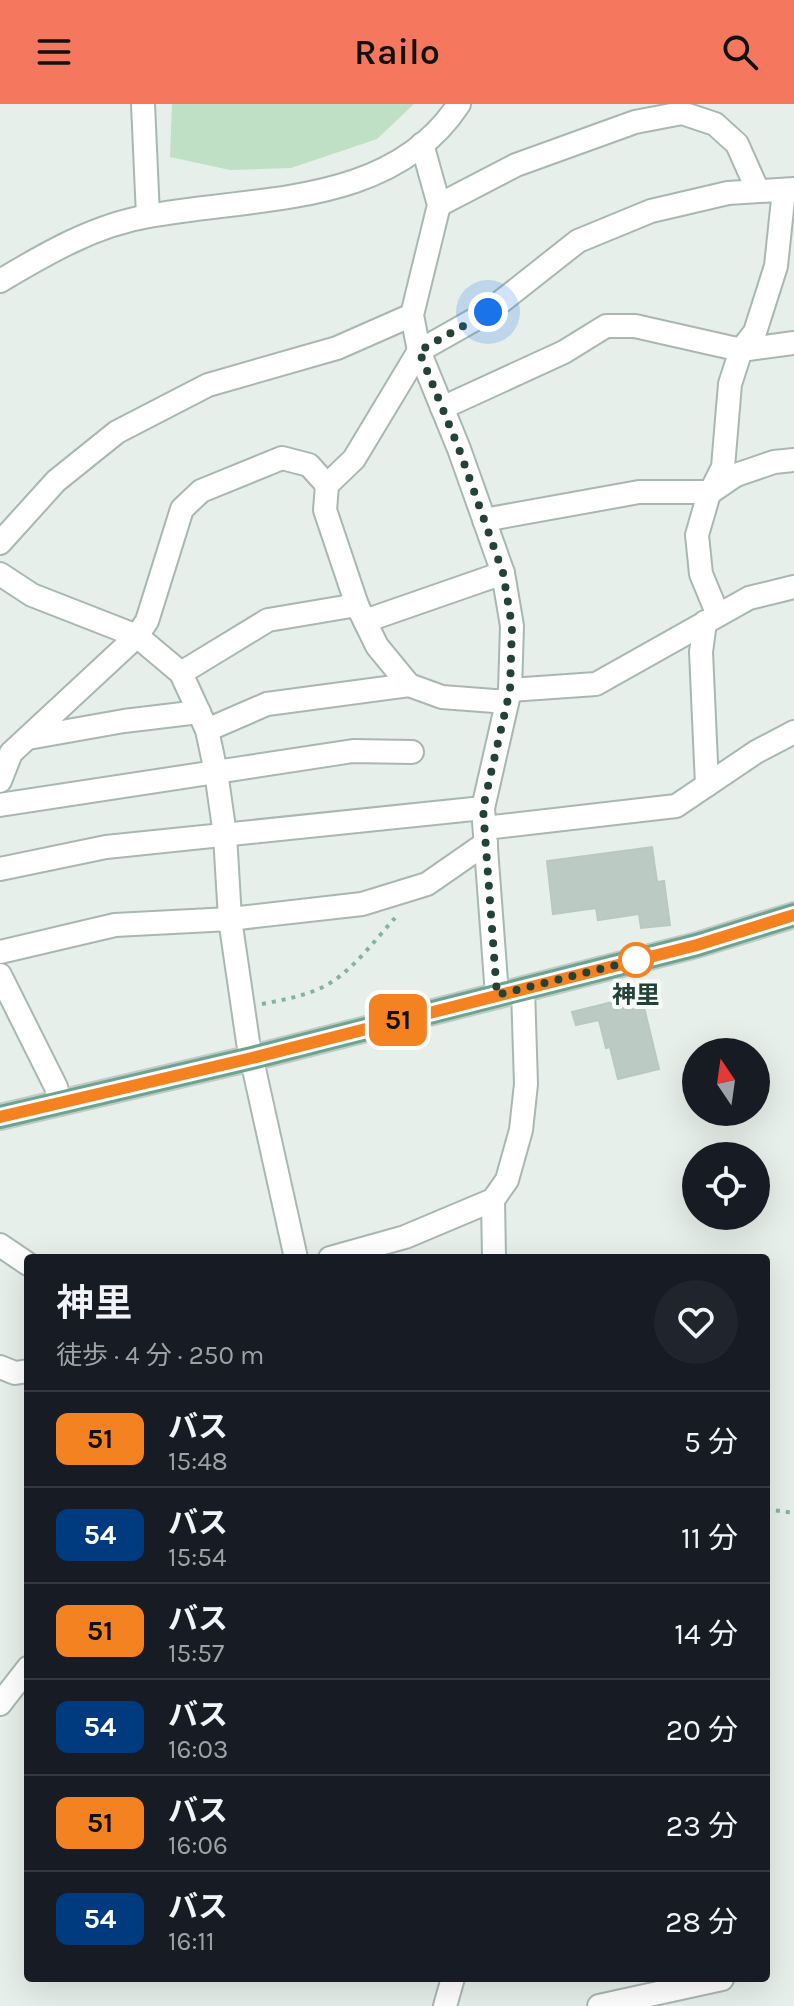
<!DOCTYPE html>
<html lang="ja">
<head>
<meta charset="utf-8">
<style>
  body { margin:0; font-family:Karla,"Noto Sans JP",sans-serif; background:#20242c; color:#f1f3f6; height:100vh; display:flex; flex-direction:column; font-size:30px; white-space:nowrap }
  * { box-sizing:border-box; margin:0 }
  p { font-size:26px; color:#9ea1a6 }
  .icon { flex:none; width:44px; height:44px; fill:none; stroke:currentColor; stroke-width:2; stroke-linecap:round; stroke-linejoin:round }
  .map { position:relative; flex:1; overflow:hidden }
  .details { position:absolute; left:24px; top:1150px; width:746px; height:728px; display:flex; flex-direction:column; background:#171b24; border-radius:8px; box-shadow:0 8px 32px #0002 }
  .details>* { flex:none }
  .badge { padding:0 16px; border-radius:12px; font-size:28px; line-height:52px }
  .needle { width:52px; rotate:347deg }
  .tools { position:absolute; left:682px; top:934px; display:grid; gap:16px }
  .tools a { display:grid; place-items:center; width:88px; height:88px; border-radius:50%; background:#171b24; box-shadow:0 8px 32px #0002; font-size:40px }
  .you { position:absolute; width:40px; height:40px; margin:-20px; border:6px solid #fff; border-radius:50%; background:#1a73e8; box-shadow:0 0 0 12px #1a73e833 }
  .map>.badge { position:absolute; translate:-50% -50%; box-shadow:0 0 0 4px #fff }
  .round { display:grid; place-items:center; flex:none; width:84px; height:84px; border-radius:42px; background:#20242c }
  .head { display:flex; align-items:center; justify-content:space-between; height:136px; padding:0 32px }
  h1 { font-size:38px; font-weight:600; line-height:60px }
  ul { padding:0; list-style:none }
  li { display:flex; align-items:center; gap:24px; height:96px; padding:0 32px; border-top:2px solid #363941 }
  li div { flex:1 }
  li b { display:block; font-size:30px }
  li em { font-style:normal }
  li .badge { min-width:88px; font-weight:700; text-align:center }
  header { display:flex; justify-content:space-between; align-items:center; height:104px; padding:0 32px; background:#f5775e; color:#111; font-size:36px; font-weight:600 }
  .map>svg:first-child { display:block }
  .pitch { fill:#bfe0c5 }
  .building { fill:#bbcac3; stroke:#b8c9c1; stroke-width:2 }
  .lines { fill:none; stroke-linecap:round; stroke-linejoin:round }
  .minor-casing { stroke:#a8b8b1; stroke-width:26 }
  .major-casing { stroke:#c2cac7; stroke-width:28 }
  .path { stroke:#86b3a1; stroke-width:4; stroke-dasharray:4 6; stroke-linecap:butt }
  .minor { stroke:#fff; stroke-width:22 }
  .major { stroke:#6aa591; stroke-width:24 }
  .line-casing { stroke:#fff; stroke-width:18 }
  .line { stroke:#f58220; stroke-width:12 }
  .walk { stroke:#244238; stroke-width:8; stroke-dasharray:0 14.4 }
  .stop-dot { fill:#fff; stroke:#f58220; stroke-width:4 }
  .labels { text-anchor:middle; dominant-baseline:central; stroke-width:8; stroke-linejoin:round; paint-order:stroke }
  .stop-label { font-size:24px; font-weight:bold; fill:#244238; stroke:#f7fbf9 }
</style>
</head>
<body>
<header><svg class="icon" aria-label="menu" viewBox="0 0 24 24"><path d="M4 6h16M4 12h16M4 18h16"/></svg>Railo<svg class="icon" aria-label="search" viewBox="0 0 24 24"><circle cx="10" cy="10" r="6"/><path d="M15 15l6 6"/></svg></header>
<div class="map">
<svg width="794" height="1902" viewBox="0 0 794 1902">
  <rect width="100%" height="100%" fill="#e6efea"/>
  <polygon class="pitch" points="172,0 414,0 377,35 291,64 230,66 170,53"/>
  <g class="building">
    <polygon points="652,743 657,778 664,777 670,821 641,824 639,810 598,816 596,804 553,810 547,757"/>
    <polygon points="641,891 659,965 618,975 610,943 606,944 599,916 576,921 572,908"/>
  </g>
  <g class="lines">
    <g class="minor-casing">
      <g id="minor">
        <polyline points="143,0 148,112"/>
        <polyline points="422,40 439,101 412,211 419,247 459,345 503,469 512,522 510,586 483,704 497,891"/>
        <polyline points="439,101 516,61 635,18 682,9 715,20 737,40 758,87"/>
        <path d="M0 177C47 149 95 121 149 112 256 92 392 103 459 0"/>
        <polyline points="442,304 564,248 606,222 635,222 741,246 794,239"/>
        <polyline points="484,416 639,388 711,388 736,371 774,358 794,356"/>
        <polyline points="0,439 56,377 117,328 208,281 337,244 412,211"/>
        <polyline points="0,470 32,491 137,532 181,569 207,626 216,668 225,731 230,815 248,938 296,1154"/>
        <polyline points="718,511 701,470 697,431 708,393 723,363 730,280 741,246 755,228 776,162 784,86"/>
        <polyline points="365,517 503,469"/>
        <polyline points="705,518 701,548 707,681"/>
        <polyline points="181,569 268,516 357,501"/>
        <polyline points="409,581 377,542 357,501 325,406 327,381 354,355 419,247 488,208 578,137 651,107 728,89 794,85"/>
        <polyline points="510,586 596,580 749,494 794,483"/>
        <polyline points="207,626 267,600 409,581 442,593 507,598"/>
        <polyline points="28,634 124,617 199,608"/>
        <polyline points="0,677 11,649 137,532 147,517 182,405 201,387 282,354 309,361 327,381"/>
        <polyline points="0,701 353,647 412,648"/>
        <polyline points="485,724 676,702 756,648 794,628"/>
        <polyline points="0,765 106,743 483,704"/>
        <polyline points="0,848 115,821 230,815 362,800 427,780 486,739"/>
        <polyline points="0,871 56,983 60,1000"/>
        <polyline points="493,1096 494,1154"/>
        <polyline points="0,1141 28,1160"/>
        <polyline points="330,1154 405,1133 493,1096 507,1076 521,1026 526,980 523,885"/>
        <polyline points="0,1263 15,1269 28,1267"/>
        <polyline points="0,1600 28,1564"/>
        <polyline points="445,1902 453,1874"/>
        <polyline points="599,1902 722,1875"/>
      </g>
    </g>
    <g class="major-casing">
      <polyline id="major" points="0,1013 252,954 697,841 794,811"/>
    </g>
    <g class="path">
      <path d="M262 900C283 896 304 892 323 883 351 869 374 837 395 814"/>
      <polyline points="766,1405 794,1409"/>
    </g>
    <use href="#minor" class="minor"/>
    <use href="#major" class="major"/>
  </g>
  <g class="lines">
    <g class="line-casing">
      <polyline id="line" points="0,1013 252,954 697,841 794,811"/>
    </g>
    <use href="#line" class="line"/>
    <polyline class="walk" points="488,208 419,247 459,345 503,469 512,522 510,586 483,704 497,891 640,855 636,856"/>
  </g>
  <circle class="stop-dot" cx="636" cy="856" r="16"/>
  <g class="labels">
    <g class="stop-label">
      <text x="636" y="891">神里</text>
    </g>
  </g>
</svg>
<div class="tools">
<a><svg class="needle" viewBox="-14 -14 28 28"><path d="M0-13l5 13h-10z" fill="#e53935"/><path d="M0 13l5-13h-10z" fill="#9ea1a6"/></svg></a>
<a><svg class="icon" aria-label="locate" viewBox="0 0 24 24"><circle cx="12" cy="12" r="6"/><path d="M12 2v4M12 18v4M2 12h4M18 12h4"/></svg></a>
</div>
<div class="you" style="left:488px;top:208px"></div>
<b class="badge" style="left:398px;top:916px;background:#f58220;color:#111">51</b>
<section class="details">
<div class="head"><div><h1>神里</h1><p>徒歩 · 4 分 · 250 m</p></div><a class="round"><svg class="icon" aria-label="heart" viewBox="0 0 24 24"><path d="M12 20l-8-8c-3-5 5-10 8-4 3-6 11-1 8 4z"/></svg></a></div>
<ul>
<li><span class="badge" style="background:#f58220;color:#111">51</span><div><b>バス</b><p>15:48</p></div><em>5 分</em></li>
<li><span class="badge" style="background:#003b80;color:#fff">54</span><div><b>バス</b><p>15:54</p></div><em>11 分</em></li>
<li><span class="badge" style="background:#f58220;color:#111">51</span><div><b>バス</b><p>15:57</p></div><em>14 分</em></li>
<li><span class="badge" style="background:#003b80;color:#fff">54</span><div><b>バス</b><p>16:03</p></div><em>20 分</em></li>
<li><span class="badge" style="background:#f58220;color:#111">51</span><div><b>バス</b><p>16:06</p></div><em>23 分</em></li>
<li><span class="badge" style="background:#003b80;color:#fff">54</span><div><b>バス</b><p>16:11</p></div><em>28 分</em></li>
</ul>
</section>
</div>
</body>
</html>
